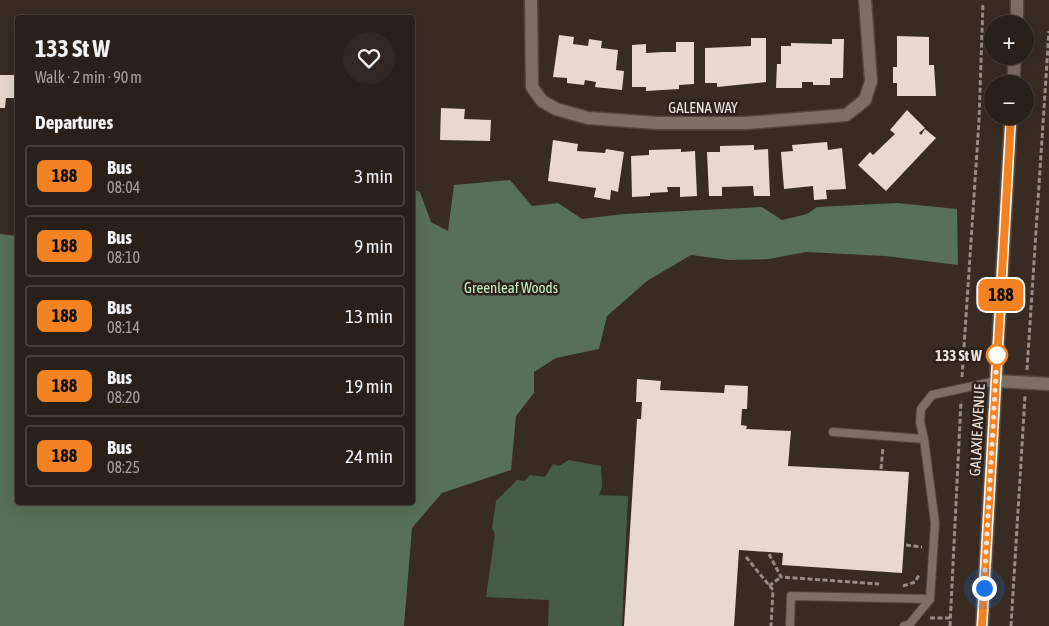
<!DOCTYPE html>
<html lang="en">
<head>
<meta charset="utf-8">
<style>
  body { margin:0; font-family:"Asap Condensed",sans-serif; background:#322823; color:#f1f3f6; height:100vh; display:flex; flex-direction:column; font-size:19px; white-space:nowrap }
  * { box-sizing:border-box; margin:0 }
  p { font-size:16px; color:#a5a3a2 }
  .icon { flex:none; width:28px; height:28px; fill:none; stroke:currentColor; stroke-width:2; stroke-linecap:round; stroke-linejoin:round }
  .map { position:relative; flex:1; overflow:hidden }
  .sheet { position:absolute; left:15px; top:15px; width:400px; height:490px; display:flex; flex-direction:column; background:#2a201a; border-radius:5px; box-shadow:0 5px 20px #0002,0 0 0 1px #463e39 }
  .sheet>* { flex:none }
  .badge { padding:0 10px; border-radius:8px; font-size:18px; line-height:32px }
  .controls { position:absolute; left:984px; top:15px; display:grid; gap:10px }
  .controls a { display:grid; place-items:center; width:50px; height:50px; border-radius:50%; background:#2a201a; box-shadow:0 5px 20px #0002,0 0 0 1px #463e39; font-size:25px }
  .you { position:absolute; width:25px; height:25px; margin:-12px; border:4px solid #fff; border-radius:50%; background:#1a73e8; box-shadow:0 0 0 8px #1a73e833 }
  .map>.badge { position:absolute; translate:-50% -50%; box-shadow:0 0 0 2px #fff }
  h2 { padding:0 20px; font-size:19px; line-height:45px }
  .round { display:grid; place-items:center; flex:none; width:52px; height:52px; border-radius:26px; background:#322823 }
  .overview { display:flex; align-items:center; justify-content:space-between; height:85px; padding:0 20px }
  h1 { font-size:24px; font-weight:700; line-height:38px }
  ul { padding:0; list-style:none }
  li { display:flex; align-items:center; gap:15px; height:62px; margin:0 10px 8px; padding:0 10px; border:2px solid #463e39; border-radius:5px }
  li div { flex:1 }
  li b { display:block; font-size:19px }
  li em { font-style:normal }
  li .badge { min-width:55px; font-weight:700; text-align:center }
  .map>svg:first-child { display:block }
  .green { fill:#475c46 }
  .forest { fill:#587057 }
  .building { fill:#e9d8cd }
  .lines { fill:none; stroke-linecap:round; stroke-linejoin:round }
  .service-casing { stroke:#51463e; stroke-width:10 }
  .minor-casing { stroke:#51463e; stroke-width:15 }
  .tertiary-casing { stroke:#51463e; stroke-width:15 }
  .path { stroke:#978d86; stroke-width:3; stroke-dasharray:5 2.5; stroke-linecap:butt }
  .service { stroke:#7e6f65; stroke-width:8 }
  .minor { stroke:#7e6f65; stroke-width:12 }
  .tertiary { stroke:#7e6f65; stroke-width:12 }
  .line-casing { stroke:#fff; stroke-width:11 }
  .line { stroke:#f58220; stroke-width:8 }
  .walk { stroke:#eee6e0; stroke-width:5; stroke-dasharray:0 9 }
  .stop-dot { fill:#fff; stroke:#f58220; stroke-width:2.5 }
  .labels { text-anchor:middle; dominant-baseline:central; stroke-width:5; stroke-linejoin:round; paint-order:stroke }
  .street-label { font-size:15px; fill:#eee6e0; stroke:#2d2119 }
  .park-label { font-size:15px; fill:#c6f2c3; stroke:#2d2119 }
  .stop-label { font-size:15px; font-weight:bold; fill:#eee6e0; stroke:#2d2119; text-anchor:end }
</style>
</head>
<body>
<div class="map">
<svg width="1049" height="626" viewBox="0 0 1049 626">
  <rect width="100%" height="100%" fill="#382b22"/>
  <polygon class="green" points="569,460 601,466 602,487 599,495 628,496 622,626 548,626 549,600 486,597 495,534 492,528 496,501 517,480 524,481 530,475 545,477 553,464 559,466"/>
  <polygon class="forest" points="510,180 532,206 558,203 582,219 624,214 762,207 782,220 807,214 817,207 897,203 957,209 958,265 885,256 806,252 769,259 729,260 691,255 647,281 607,316 599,349 556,358 534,372 534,393 516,416 511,470 442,493 412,528 404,626 0,626 0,234 17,236 18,502 412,502 413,189 420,192 431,222 448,231 454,185"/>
  <g class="building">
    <polygon points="559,35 574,37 573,44 588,46 589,39 602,41 601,48 618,50 616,70 624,71 622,90 595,87 596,82 585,80 584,85 567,83 567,78 553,77"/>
    <polygon points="897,36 929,37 929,65 934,65 936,96 897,96 897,83 893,83 893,67 897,67"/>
    <polygon points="751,38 766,38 766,82 717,87 717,83 705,83 705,48 751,46"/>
    <polygon points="832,39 844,39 843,78 830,78 830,85 813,85 813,82 802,82 802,88 776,88 777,64 781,64 781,46 791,46 791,43 832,44"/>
    <polygon points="676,42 694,42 694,84 679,85 679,89 646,91 646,87 632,87 632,45 646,44 646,53 663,52 676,52"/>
    <polygon points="0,75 18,75 18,104 14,104 14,98 6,98 5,108 0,108"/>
    <polygon points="441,108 465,109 464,119 491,120 490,141 440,140"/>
    <polygon points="907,110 925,128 919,133 921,135 925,129 936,138 886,191 858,165 870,152 873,155 895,134 890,130"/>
    <polygon points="553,140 578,144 577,151 605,153 606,149 624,152 618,192 611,190 610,200 594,197 596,188 548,181"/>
    <polygon points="827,142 828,150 842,148 846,189 826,190 827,199 814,200 813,186 784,189 781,152 793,151 792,145"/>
    <polygon points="754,145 754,150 768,149 770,196 754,196 753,186 722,187 722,196 709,196 707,152 720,152 720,146"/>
    <polygon points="681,149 681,152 695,151 697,196 680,197 680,187 667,187 668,192 650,193 650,196 632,197 631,156 649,155 649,150"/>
    <polygon points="637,379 661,381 660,390 724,393 725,385 748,386 747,409 742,409 741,425 747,426 746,429 791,431 788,466 909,472 902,573 782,565 783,553 739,550 734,626 624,626 637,419 641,419 642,402 636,402"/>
  </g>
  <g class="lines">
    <g class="service-casing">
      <g id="service">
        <polyline points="833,432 924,439"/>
        <polyline points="790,626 791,596 930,599"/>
        <polyline points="904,626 909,625 930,599 935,523 924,439 920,422 921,409 932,395 996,381"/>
      </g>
    </g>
    <g class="minor-casing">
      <g id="minor">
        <polyline points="531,0 532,87 542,101 556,109 588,118 657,123 747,123 846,115 865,100 871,81 865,0"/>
        <polyline points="996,381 1049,384"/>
      </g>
    </g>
    <g class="tertiary-casing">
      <g id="tertiary">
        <polyline points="1017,24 1017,0"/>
        <polyline points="1013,84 1015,56"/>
        <polyline points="982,626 1011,116"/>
      </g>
    </g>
    <g class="path">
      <polyline points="1027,370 1049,31"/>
      <polyline points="962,377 979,121 983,3"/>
      <polyline points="881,469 883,447"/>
      <polyline points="906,545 922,547"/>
      <polyline points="769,554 781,577 879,584"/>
      <polyline points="746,557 773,590 771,626"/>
      <polyline points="769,586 781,577"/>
      <polyline points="903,586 915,582 919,575"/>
      <polyline points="930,618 951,618"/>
      <polyline points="950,626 961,401"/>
      <polyline points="1011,626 1025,396"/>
    </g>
    <use href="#service" class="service"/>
    <use href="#minor" class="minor"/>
    <use href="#tertiary" class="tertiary"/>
  </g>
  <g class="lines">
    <g class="line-casing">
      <polyline id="line" points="982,626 1011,116"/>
    </g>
    <use href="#line" class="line"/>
    <polyline class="walk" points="984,588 997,355"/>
  </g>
  <circle class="stop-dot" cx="997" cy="355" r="10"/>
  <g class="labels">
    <g class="street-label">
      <text x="703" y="107">GALENA WAY</text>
      <text transform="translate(977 430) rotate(-87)">GALAXIE AVENUE</text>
    </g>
    <g class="park-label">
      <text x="511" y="287">Greenleaf Woods</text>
    </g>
    <g class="stop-label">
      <text x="982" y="355">133 St W</text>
    </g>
  </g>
</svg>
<div class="controls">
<a>+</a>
<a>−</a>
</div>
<div class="you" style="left:984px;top:588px"></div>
<b class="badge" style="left:1001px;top:295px;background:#f58220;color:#111">188</b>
<section class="sheet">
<div class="overview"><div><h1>133 St W</h1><p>Walk · 2 min · 90 m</p></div><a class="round"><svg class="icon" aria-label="heart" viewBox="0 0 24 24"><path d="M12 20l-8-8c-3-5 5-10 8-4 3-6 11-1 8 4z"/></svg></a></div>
<h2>Departures</h2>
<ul>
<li><span class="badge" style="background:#f58220;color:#111">188</span><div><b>Bus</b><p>08:04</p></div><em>3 min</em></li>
<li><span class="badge" style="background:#f58220;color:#111">188</span><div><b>Bus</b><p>08:10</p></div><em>9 min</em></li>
<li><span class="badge" style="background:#f58220;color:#111">188</span><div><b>Bus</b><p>08:14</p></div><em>13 min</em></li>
<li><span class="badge" style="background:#f58220;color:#111">188</span><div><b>Bus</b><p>08:20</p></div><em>19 min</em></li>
<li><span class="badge" style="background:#f58220;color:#111">188</span><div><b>Bus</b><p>08:25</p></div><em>24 min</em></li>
</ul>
</section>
</div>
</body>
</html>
